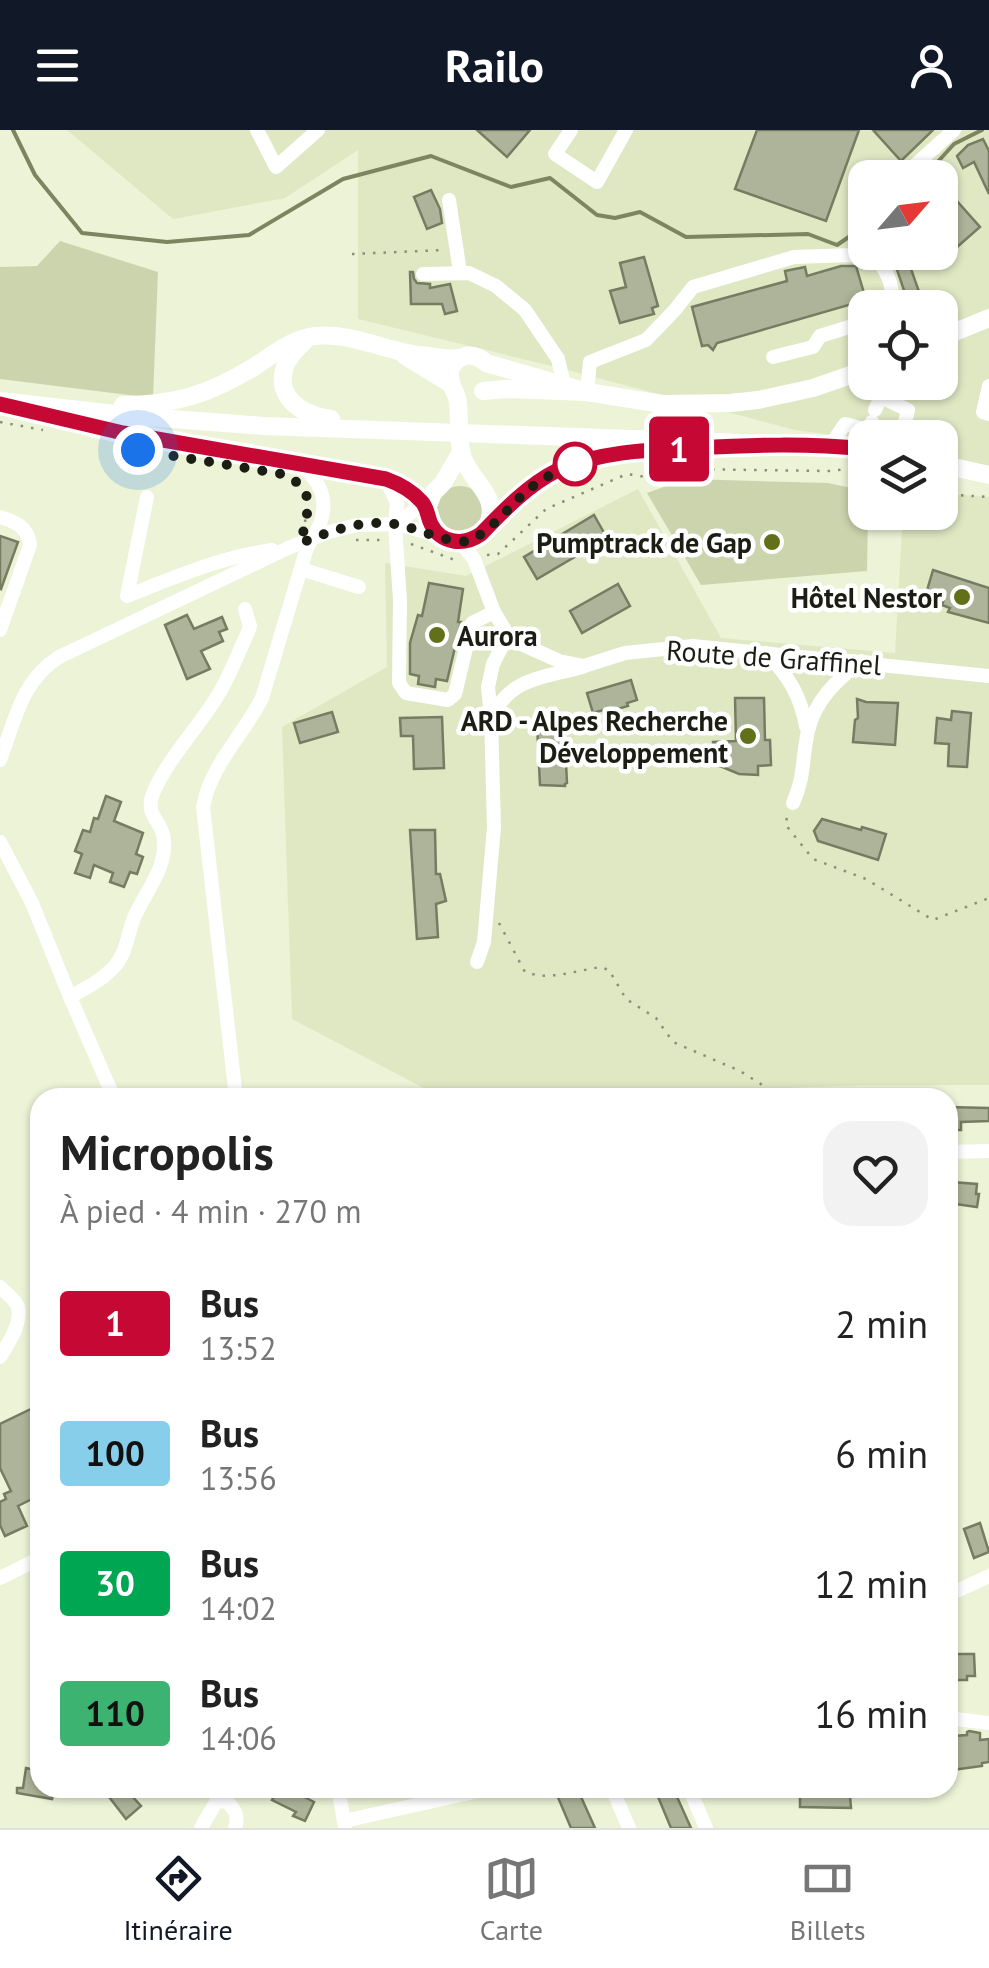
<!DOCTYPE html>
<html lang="fr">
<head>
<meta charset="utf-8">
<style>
  body { margin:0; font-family:"PT Sans",sans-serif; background:#f2f2f2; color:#222; height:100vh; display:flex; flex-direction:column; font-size:38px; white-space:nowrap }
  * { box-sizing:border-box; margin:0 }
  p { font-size:32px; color:#767676 }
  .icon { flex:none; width:55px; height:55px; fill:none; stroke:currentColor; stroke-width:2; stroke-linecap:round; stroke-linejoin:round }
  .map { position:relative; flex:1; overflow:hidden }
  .panel { position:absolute; left:30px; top:958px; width:928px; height:710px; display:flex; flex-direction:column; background:#fff; border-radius:30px; box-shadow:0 2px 8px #0004 }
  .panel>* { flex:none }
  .badge { padding:0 20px; border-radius:8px; font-size:35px; line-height:65px }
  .needle { width:65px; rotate:62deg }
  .tools { position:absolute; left:848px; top:30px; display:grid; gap:20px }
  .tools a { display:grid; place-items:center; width:110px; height:110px; border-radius:20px; background:#fff; box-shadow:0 2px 8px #0004; font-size:50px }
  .you { position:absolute; width:50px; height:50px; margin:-25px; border:8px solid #fff; border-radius:50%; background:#1a73e8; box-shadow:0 0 0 15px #1a73e833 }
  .map>.badge { position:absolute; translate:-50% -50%; box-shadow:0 0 0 5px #fff }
  .round { display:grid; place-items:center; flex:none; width:105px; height:105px; border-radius:30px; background:#f2f2f2 }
  .headline { display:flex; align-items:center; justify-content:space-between; height:170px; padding:0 30px }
  h1 { font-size:48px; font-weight:700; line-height:75px }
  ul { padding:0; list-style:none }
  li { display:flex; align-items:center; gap:30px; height:130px; padding:0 30px }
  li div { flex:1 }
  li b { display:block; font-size:38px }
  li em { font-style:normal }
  li .badge { min-width:110px; font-weight:700; text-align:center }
  header { display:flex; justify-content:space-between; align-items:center; height:130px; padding:0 30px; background:#111827; color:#fff; font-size:45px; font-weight:700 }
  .menu { display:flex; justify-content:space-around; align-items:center; height:140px; border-top:2px solid #e0e0e0; background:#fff; font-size:28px; color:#767676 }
  .menu a { display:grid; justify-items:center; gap:5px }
  .menu .on { color:#111827 }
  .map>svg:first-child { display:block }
  .built { fill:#dfe7c3; fill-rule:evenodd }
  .green { fill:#ccd4ad }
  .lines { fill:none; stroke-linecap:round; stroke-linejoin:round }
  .stream { stroke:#7d845f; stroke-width:4 }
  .building { fill:#aeb499; stroke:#767c62; stroke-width:2.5 }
  .path { stroke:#8a8f7b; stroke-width:2.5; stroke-dasharray:2.5 8; stroke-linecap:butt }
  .minor { stroke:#fff; stroke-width:14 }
  .major { stroke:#fff; stroke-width:18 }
  .line-casing { stroke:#fff; stroke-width:22 }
  .line { stroke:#c60835; stroke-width:15 }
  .walk { stroke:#1c1e14; stroke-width:10; stroke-dasharray:0 18 }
  .stop-dot { fill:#fff; stroke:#c60835; stroke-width:5 }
  .poi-dot { fill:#63701a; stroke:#fff; stroke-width:4 }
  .labels { text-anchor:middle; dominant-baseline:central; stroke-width:9; stroke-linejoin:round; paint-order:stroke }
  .poi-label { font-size:28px; font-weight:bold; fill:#1c1e14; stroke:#fff; text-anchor:end }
  .street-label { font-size:28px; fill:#1c1e14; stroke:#fff }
</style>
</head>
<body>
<header><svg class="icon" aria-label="menu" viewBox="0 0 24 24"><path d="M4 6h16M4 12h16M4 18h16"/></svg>Railo<svg class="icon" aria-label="person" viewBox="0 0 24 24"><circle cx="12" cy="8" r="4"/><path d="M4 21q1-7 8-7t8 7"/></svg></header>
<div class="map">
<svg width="989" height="1698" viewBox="0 0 989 1698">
  <rect width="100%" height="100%" fill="#ecf3d6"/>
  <g class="built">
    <path d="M67 0H989V338L940 326V308L865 309 795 300 560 238 358 189V20L285 68 173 89ZM865 48H940V122H865ZM865 178H940V252H865Z"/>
    <polygon points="638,359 721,508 895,523 903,383 940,382 940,363 989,367 989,955 865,955 553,967 441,967 292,889 282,597 387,537 385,433 466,446"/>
  </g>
  <g class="green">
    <polygon points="60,111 158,142 153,268 0,249 0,137 37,136"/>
    <polygon points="686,349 828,353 865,361 865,382 868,383 867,441 701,455 647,363"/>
    <circle cx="460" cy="380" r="24"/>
  </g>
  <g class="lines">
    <g class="stream">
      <polyline points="13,0 35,45 82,103 167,112 249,105 343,49 431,26 511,57 550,48 597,85 615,88 640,82 686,107 808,104 837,115 865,96"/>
      <polyline points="923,48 954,14 982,0"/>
    </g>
  </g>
  <g class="building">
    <polygon points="477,0 530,0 507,27"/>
    <polygon points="757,0 859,0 826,91 735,59"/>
    <polygon points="873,0 933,0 901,31"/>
    <polygon points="983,9 989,21 989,64 974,32 963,38 957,26 968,15"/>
    <polygon points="940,52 980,97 956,118 940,100"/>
    <polygon points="431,60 440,79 442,93 427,99 414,67"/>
    <polygon points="891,122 905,122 923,173 910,178"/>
    <polygon points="644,127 658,176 652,178 654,184 620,193 610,161 626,157 620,133"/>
    <polygon points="841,136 856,136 866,170 717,213 713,220 708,215 702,216 692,177 787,151 785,141 805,137 807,146"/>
    <polygon points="410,142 413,142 414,149 417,153 430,154 430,158 450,154 457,181 445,184 442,174 411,174"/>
    <polygon points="594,385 607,408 537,449 524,427"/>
    <polygon points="0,406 18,412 1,459 0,458"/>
    <polygon points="933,440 989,458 989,493 948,482 950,478 942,475 944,469 926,464"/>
    <polygon points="429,453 463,459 458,492 461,492 447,551 436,549 435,557 418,554 419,546 410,544 410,513 418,485 422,486"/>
    <polygon points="618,454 630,476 582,503 570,481"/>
    <polygon points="187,485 194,499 222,487 227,499 219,502 223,511 201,521 210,539 187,549 165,495"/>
    <polygon points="631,550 637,570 627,573 628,576 604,583 603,580 593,583 587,563"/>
    <polygon points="735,568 764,568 765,610 770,610 771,635 758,636 758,645 739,644 720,636 713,636 712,629 702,620 713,620 713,612 736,611"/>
    <polygon points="857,569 866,572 898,573 895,615 853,612 855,590 858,588"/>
    <polygon points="952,581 971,583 967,637 948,636 949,614 935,613 937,588 951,590"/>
    <polygon points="332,582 338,602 300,613 294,593"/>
    <polygon points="442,587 444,638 414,639 413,606 401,606 400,588"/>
    <polygon points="561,590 564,593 567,653 565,654 565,656 540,655 537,594"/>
    <polygon points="106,666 121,672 114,691 143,703 136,724 143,727 137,744 130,742 124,757 110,752 113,743 94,735 90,748 75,743 82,724 75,721 83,700 90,702 94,688 98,689"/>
    <polygon points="822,689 861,700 862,697 886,704 878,730 818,711 814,701"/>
    <polygon points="410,700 435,700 436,744 440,744 446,771 436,774 438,807 417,809"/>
    <polygon points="948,977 989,978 989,991 961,992 961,1000 948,1000"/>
    <polygon points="952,1052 977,1054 976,1064 979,1064 977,1077 948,1073 948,1053 952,1054"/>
    <polygon points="35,1277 40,1284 40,1365 18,1376 27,1396 5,1406 0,1395 0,1372 6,1369 4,1364 11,1361 0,1338 0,1294"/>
    <polygon points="980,1393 989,1422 974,1428 964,1399"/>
    <polygon points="948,1524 974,1524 975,1546 967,1546 967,1550 948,1550"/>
    <polygon points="969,1601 980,1603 980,1610 989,1609 989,1632 982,1633 982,1636 952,1640 951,1629 956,1628 954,1606 967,1605 967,1602"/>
    <polygon points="26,1638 40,1641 40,1658 55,1658 52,1669 17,1663 17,1658 23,1658"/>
    <polygon points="113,1658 139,1658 130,1664 141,1676 126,1689 106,1663"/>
    <polygon points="279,1658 297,1658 295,1662 314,1672 305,1691 293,1686 296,1682 272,1670"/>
    <polygon points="554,1658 577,1658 595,1698 571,1698"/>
    <polygon points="666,1658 673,1658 691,1698 671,1698 656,1662"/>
    <polygon points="800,1658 822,1658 822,1666 850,1666 851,1678 800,1677"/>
  </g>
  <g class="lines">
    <g class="path">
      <polyline points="352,124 444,120"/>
      <polyline points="0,292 43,300"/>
      <polyline points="940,364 989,367"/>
      <polyline points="305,392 308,375"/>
      <polyline points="356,410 383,410"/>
      <polyline points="411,414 455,430"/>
      <polyline points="487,425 498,424 546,379 627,344 652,348 678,339 829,341 865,337"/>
      <polyline points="787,688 785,694 813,729 866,749 933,790 989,768"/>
      <polyline points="499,793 525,842 540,846 559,845 600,837 609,840 626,869 656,888 673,912 740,941 772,961 776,968"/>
    </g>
    <g class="minor">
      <polyline points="257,0 276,37 318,0"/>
      <polyline points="571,0 555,24 597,52 626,0"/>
      <polyline points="901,48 954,0"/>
      <polyline points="449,70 460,142"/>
      <polyline points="423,144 469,143 496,156 525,180 558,229 564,255"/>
      <polyline points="773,227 813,217 820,206 865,192"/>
      <polyline points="989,256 983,282 989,284"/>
      <path d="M587 262 590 232 646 210 674 181 693 157 794 127 853 125 877 129C889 145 895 158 890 178"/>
      <polyline points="875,280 881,267 908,280 901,308"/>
      <polyline points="830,316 845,294 868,300 872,292"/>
      <polyline points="386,349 397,373 395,394 400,471 399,553 406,563 448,570 455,564 472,493 494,482"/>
      <path d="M147 367 127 466C175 447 221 427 272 420"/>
      <path d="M0 387C16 392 28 397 30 415L0 500"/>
      <polyline points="395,394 429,370"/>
      <polyline points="461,413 474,429 494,482 508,505 519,513 559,531 584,536 625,523 693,516 989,546"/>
      <polyline points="301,439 359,457"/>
      <path d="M766 523C788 545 801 566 806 597"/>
      <path d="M492 586C512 547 543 548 582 537"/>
      <path d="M0 630C15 591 21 551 59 527L288 418 329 402 357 395 395 394 441 406"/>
      <path d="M793 673C805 647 802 627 808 601 815 570 837 550 861 531"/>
      <polyline points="0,712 32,773 70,867 114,968"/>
      <polyline points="477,832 484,812 494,697 491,587 488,557 493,534 508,505"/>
      <path d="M70 867C85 859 102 850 114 837 127 823 127 805 134 788 144 764 167 738 164 710 162 688 143 687 154 661 169 627 199 597 218 565 230 546 238 523 248 502L250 496 245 479"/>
      <path d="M236 968 203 677C211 634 243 606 262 568L307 418C311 410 316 403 320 394 329 369 320 349 298 334"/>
      <polyline points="948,1022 989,1021"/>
      <path d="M0 1157C6 1163 16 1170 18 1177 22 1193 8 1214 0 1227"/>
      <polyline points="0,1448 40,1428"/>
      <polyline points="959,1460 989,1446"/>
      <polyline points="948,1588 989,1593"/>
      <polyline points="338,1658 344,1691"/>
      <polyline points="612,1658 629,1698"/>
      <polyline points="689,1658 706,1698"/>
      <path d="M201 1698 216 1672 226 1671C235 1679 239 1686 235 1698"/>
      <polyline points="345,1698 344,1691 492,1658"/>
    </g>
    <g class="major">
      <polyline points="940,208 989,188"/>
      <path d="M304 212C264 246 284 283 331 289"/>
      <polyline points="404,225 451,254"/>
      <path d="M459 228C454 233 452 234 450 241 448 252 456 261 458 272 460 289 457 311 463 328 474 356 502 366 486 399"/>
      <polyline points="483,261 506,259 587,262 662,274 730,273 758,270 813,258 865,240"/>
      <polyline points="0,271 133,286 264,296 830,316 865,319"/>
      <path d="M123 275C175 275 210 264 254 237 274 224 290 210 315 206 350 202 385 221 420 225 432 226 447 230 458 228 468 227 463 224 473 226 480 227 481 229 486 233L587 262"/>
      <path d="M49 285 123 303 392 351C404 356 416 363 424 374 428 381 428 389 432 396 443 415 465 416 481 404 536 346 573 325 654 320"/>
      <polyline points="940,334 989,345"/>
      <polyline points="427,379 433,363 443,353 461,322"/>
    </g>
  </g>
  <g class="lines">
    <g class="line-casing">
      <path id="line" d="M0 274 123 303 386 349C400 354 411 360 421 371 428 378 427 386 431 394 441 414 464 416 481 404 503 381 529 354 558 340 601 321 649 320 695 318 752 315 808 313 865 319"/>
    </g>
    <use href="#line" class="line"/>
    <path class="walk" d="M138 320 282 344C319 360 307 380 301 413 333 400 366 388 400 395 417 399 455 415 468 411 488 405 511 374 528 360 542 348 558 341 575 334"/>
  </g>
  <circle class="stop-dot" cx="575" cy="334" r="20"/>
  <g class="poi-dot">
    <circle cx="772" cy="412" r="10"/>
    <circle cx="962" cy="467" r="10"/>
    <circle cx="437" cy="505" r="10"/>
    <circle cx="748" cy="606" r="10"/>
  </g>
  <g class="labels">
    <g class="poi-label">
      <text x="752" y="412">Pumptrack de Gap</text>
      <text x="942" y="467">Hôtel Nestor</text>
      <text x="457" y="505" text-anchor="start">Aurora</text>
      <text x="728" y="590">ARD - Alpes Recherche<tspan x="728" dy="32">Développement</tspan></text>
    </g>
    <g class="street-label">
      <text transform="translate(774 527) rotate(4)">Route de Graffinel</text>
    </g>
  </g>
</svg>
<div class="tools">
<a><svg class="needle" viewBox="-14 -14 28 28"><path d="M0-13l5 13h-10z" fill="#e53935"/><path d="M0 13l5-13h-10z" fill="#767676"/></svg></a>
<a><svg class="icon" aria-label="locate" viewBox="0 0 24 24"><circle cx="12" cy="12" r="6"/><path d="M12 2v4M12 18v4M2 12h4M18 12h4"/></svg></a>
<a><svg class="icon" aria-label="layers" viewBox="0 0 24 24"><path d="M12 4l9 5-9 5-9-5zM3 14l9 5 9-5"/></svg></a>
</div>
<div class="you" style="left:138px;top:320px"></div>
<b class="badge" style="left:679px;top:319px;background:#c60835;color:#fff">1</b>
<section class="panel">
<div class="headline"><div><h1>Micropolis</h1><p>À pied · 4 min · 270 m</p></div><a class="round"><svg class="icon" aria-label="heart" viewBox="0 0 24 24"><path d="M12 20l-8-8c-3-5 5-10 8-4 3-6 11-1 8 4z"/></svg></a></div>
<ul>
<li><span class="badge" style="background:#c60835;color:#fff">1</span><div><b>Bus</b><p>13:52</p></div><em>2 min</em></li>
<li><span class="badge" style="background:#87ceeb;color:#111">100</span><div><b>Bus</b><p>13:56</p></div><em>6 min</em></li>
<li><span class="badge" style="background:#00a651;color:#fff">30</span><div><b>Bus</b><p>14:02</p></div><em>12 min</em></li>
<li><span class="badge" style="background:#3cb371;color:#111">110</span><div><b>Bus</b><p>14:06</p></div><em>16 min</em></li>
</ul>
</section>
</div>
<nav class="menu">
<a class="on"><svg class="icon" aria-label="directions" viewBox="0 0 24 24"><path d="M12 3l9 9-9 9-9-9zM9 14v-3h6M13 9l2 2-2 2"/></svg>Itinéraire</a>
<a><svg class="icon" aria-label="map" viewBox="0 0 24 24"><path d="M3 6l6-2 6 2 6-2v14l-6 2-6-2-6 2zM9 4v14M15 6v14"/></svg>Carte</a>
<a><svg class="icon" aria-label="tickets" viewBox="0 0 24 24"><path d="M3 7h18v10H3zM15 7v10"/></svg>Billets</a>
</nav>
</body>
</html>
